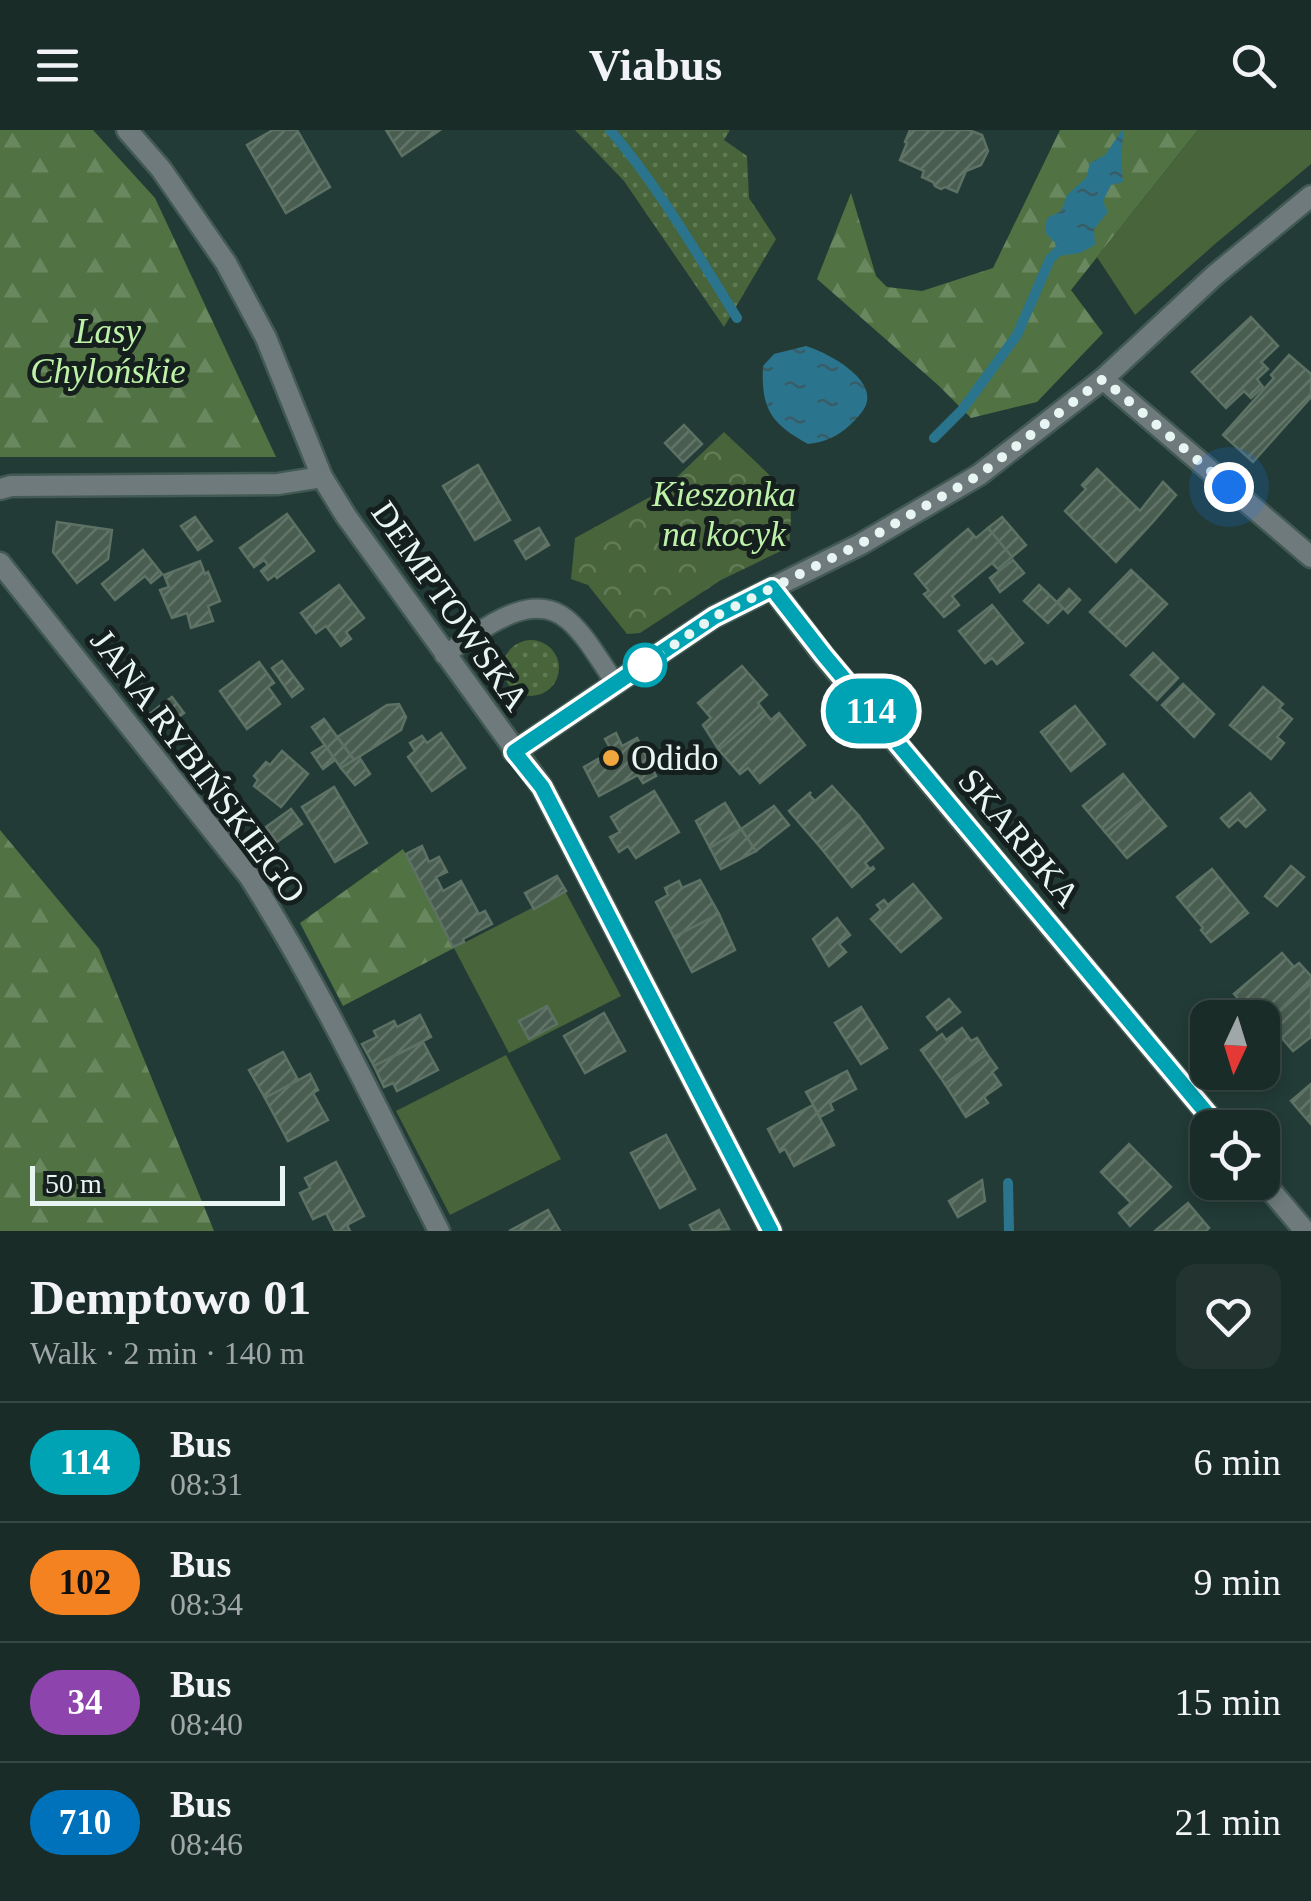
<!DOCTYPE html>
<html lang="en">
<head>
<meta charset="utf-8">
<style>
  body { margin:0; font-family:"Times New Roman",serif; background:#233430; color:#f1f3f6; height:100vh; display:flex; flex-direction:column; font-size:38px; white-space:nowrap }
  * { box-sizing:border-box; margin:0 }
  p { font-size:32px; color:#9fa7a8 }
  .icon { flex:none; width:55px; height:55px; fill:none; stroke:currentColor; stroke-width:2; stroke-linecap:round; stroke-linejoin:round }
  .map { position:relative; height:1101px; overflow:hidden }
  .panel { display:flex; flex-direction:column; background:#1a2c28; flex:1 }
  .panel>* { flex:none }
  .badge { padding:0 20px; border-radius:32px; font-size:35px; line-height:65px }
  .needle { width:65px; rotate:184deg }
  .tools { position:absolute; left:1190px; top:870px; display:grid; gap:20px }
  .tools a { display:grid; place-items:center; width:90px; height:90px; border-radius:20px; background:#1a2c28; box-shadow:0 5px 15px #0003,0 0 0 2px #384845; font-size:50px }
  .scale { position:absolute; left:30px; bottom:25px; width:255px; box-sizing:border-box; padding-left:10px; border:5px solid #e7f6f2; border-top:0; font-size:28px; line-height:35px; white-space:nowrap; color:#e7f6f2; -webkit-text-stroke:8px #151f1d; paint-order:stroke }
  .you { position:absolute; width:50px; height:50px; margin:-25px; border:8px solid #fff; border-radius:50%; background:#1a73e8; box-shadow:0 0 0 15px #1a73e833 }
  .map>.badge { position:absolute; translate:-50% -50%; box-shadow:0 0 0 5px #fff }
  .round { display:grid; place-items:center; flex:none; width:105px; height:105px; border-radius:20px; background:#233430 }
  .head { display:flex; align-items:center; justify-content:space-between; height:170px; padding:0 30px }
  h1 { font-size:48px; font-weight:600; line-height:75px }
  ul { padding:0; list-style:none }
  li { display:flex; align-items:center; gap:30px; height:120px; padding:0 30px; border-top:2px solid #384845 }
  li div { flex:1 }
  li b { display:block; font-size:38px }
  li em { font-style:normal }
  li .badge { min-width:110px; font-weight:700; text-align:center }
  header { display:flex; justify-content:space-between; align-items:center; height:130px; padding:0 30px; background:#1a2c28; font-size:45px; font-weight:600 }
  .map>svg:first-child { display:block }
  .grass { fill:url(#grass-dots) }
  .forest { fill:url(#forest-firs) }
  .park { fill:url(#park-crowns) }
  .garden { fill:#47643a }
  .water { fill:url(#water-ripples) }
  .lines { fill:none; stroke-linecap:round; stroke-linejoin:round }
  .stream { stroke:#2a758d; stroke-width:10 }
  .building { fill:url(#building-hatch); stroke:#5d7265; stroke-width:2.5 }
  .service-casing { stroke:#425954; stroke-width:22 }
  .minor-casing { stroke:#425954; stroke-width:25 }
  .service { stroke:#6e7a7b; stroke-width:18 }
  .minor { stroke:#6e7a7b; stroke-width:20 }
  .line-casing { stroke:#fff; stroke-width:22 }
  .line { stroke:#00a3b4; stroke-width:15 }
  .walk { stroke:#e7f6f2; stroke-width:10; stroke-dasharray:0 18 }
  .stop-dot { fill:#fff; stroke:#00a3b4; stroke-width:5 }
  .poi-dot { fill:#efa73e; stroke:#151f1d; stroke-width:4 }
  .labels { text-anchor:middle; dominant-baseline:central; stroke-width:10; stroke-linejoin:round; paint-order:stroke }
  .park-label { font-size:35px; font-style:italic; fill:#bdf2a8; stroke:#151f1d }
  .street-label { font-size:35px; fill:#e7f6f2; stroke:#151f1d }
  .poi-label { font-size:35px; fill:#e7f6f2; stroke:#151f1d; text-anchor:start }
</style>
</head>
<body>
<header><svg class="icon" aria-label="menu" viewBox="0 0 24 24"><path d="M4 6h16M4 12h16M4 18h16"/></svg>Viabus<svg class="icon" aria-label="search" viewBox="0 0 24 24"><circle cx="10" cy="10" r="6"/><path d="M15 15l6 6"/></svg></header>
<div class="map">
<svg width="1311" height="1101" viewBox="0 0 1311 1101">
  <defs>
    <pattern id="grass-dots" width="8" height="8" patternUnits="userSpaceOnUse" patternTransform="scale(2.5)"><rect width="8" height="8" fill="#47643a"/><path d="M2 2h.1M6 6h.1" fill="none" stroke="#627b57" stroke-width="1.8" stroke-linecap="round"/></pattern>
    <pattern id="forest-firs" width="22" height="20" patternUnits="userSpaceOnUse" patternTransform="scale(2.5)"><rect width="22" height="20" fill="#517343"/><path d="M5 1l3.5 6h-7zM16 11l3.5 6h-7z" fill="#6a885f"/></pattern>
    <pattern id="park-crowns" width="20" height="18" patternUnits="userSpaceOnUse" patternTransform="scale(2.5)"><rect width="20" height="18" fill="#47643a"/><path d="M2 6a3 3 0 1 1 6 0M12 15a3 3 0 1 1 6 0" fill="none" stroke="#627b57"/></pattern>
    <pattern id="water-ripples" width="26" height="14" patternUnits="userSpaceOnUse" patternTransform="scale(2.5)"><rect width="26" height="14" fill="#2a758d"/><path d="M2 4q2-2 4 0t4 0M15 11q2-2 4 0t4 0" fill="none" stroke="#395d68"/></pattern>
    <pattern id="building-hatch" width="6" height="6" patternUnits="userSpaceOnUse" patternTransform="scale(2.5)"><rect width="6" height="6" fill="#495d51"/><path d="M-1 1l2-2M0 6l6-6M5 7l2-2" fill="none" stroke="#63756a"/></pattern>
  </defs>
  <rect width="100%" height="100%" fill="#223b36"/>
  <g class="grass">
    <polygon points="575,0 730,0 724,10 747,26 749,68 776,109 724,197 624,51"/>
    <circle cx="531" cy="538" r="28"/>
  </g>
  <g class="forest">
    <polygon points="0,0 93,0 155,68 276,327 0,327"/>
    <polygon points="1060,0 1198,0 1071,160 1103,203 1037,272 971,288 938,255 817,149 851,63 876,146 887,157 922,161 993,138"/>
    <polygon points="0,700 99,819 214,1101 0,1101"/>
    <polygon points="403,719 454,818 343,876 300,793"/>
  </g>
  <path class="park" d="M724 302C740 318 785 355 790 375 792 388 790 404 789 417L721 450 640 503 627 504 588 455 571 449 575 408 659 362 658 357 678 346Z"/>
  <g class="garden">
    <polygon points="1198,0 1311,0 1311,34 1215,114 1135,185 1097,127"/>
    <polygon points="565,761 621,866 509,923 454,818"/>
    <polygon points="506,925 561,1029 450,1085 396,981"/>
  </g>
  <g class="water">
    <polygon points="1122,0 1124,0 1121,26 1123,52 1111,55 1103,71 1108,82 1094,99 1095,115 1080,123 1059,126 1055,113 1045,102 1047,88 1061,81 1067,65 1086,48 1090,33 1105,25"/>
    <path d="M806 216C826 222 879 249 865 277 862 283 855 290 850 295 837 307 825 312 808 314 770 293 761 278 763 236L774 224Z"/>
  </g>
  <g class="lines">
    <g class="stream">
      <path d="M610 0C659 57 697 124 737 188"/>
      <polyline points="934,308 962,280 1017,205 1050,129 1066,113"/>
      <polyline points="1008,1053 1009,1101"/>
    </g>
  </g>
  <g class="building">
    <polygon points="273,0 297,0 330,57 286,83 247,15"/>
    <polygon points="386,0 440,0 402,26"/>
    <polygon points="910,0 969,0 982,5 988,21 981,35 966,41 957,62 945,57 941,59 935,56 933,52 922,47 924,41 900,30 907,13 905,12"/>
    <polygon points="1251,187 1278,216 1261,232 1268,239 1257,249 1263,257 1251,268 1244,261 1226,278 1192,242"/>
    <polygon points="1289,225 1311,244 1311,267 1253,332 1223,305 1274,248 1271,245"/>
    <polygon points="684,295 702,314 683,332 665,313"/>
    <polygon points="478,335 510,390 475,410 443,356"/>
    <polygon points="1097,339 1140,381 1163,352 1176,365 1152,393 1116,432 1065,381 1086,359 1082,355"/>
    <polygon points="287,384 314,421 277,448 275,445 268,450 261,441 268,435 264,430 254,437 240,418"/>
    <polygon points="195,387 212,411 198,420 181,396"/>
    <polygon points="1002,387 1026,415 1012,427 988,398"/>
    <polygon points="57,392 112,400 108,429 77,453 53,422"/>
    <polygon points="539,398 549,415 526,429 515,411"/>
    <polygon points="988,398 1012,427 998,439 992,433 952,466 959,475 944,487 924,464 929,461 915,444 968,399 976,408"/>
    <polygon points="143,420 162,444 151,453 145,446 115,470 102,454"/>
    <polygon points="1013,430 1024,443 1000,462 990,448"/>
    <polygon points="200,431 205,444 208,442 220,471 208,476 213,491 191,498 187,483 172,488 160,460 169,457 164,445"/>
    <polygon points="1131,440 1167,474 1126,516 1090,482"/>
    <polygon points="339,455 364,488 346,502 351,509 341,516 326,496 316,503 301,483"/>
    <polygon points="1039,455 1063,478 1048,493 1024,471"/>
    <polygon points="1069,459 1080,470 1068,483 1057,472"/>
    <polygon points="992,475 1023,513 997,534 992,528 985,533 959,501"/>
    <polygon points="1153,523 1178,548 1157,570 1131,545"/>
    <polygon points="282,531 303,559 292,567 272,538"/>
    <polygon points="259,532 274,553 268,557 280,574 247,599 220,561"/>
    <polygon points="742,536 767,565 758,573 764,581 719,620 703,595 711,588 698,573"/>
    <polygon points="1183,554 1214,584 1194,607 1162,575"/>
    <polygon points="1263,557 1283,574 1279,578 1292,589 1277,607 1284,613 1271,629 1230,595"/>
    <polygon points="172,567 184,583 160,601 148,585"/>
    <polygon points="399,574 406,587 401,600 354,630 337,607 387,575"/>
    <polygon points="1075,576 1105,614 1071,641 1041,602"/>
    <polygon points="764,581 771,590 779,583 805,615 760,653 748,638 740,644 719,620"/>
    <polygon points="324,589 354,630 341,638 312,597"/>
    <polygon points="441,603 465,638 432,661 408,627 415,621 410,613 422,606 427,613"/>
    <polygon points="616,603 622,616 637,608 656,646 643,653 638,645 599,666 584,637 612,621 605,609"/>
    <polygon points="325,615 335,630 323,639 312,623"/>
    <polygon points="282,621 308,644 281,677 254,656 258,650 254,646 266,632 270,635"/>
    <polygon points="359,627 370,644 355,655 341,638"/>
    <polygon points="1123,644 1144,670 1105,702 1083,676"/>
    <polygon points="832,656 859,686 821,718 789,681 811,662 809,665 815,671"/>
    <polygon points="334,657 367,713 335,732 302,677"/>
    <polygon points="654,661 679,702 636,728 628,716 619,722 610,707 620,702 611,687"/>
    <polygon points="1250,663 1265,680 1246,697 1238,689 1229,697 1221,688"/>
    <polygon points="1144,670 1166,696 1127,728 1105,702"/>
    <polygon points="725,673 741,699 710,718 696,691"/>
    <polygon points="774,676 789,695 756,721 741,699"/>
    <polygon points="291,679 302,694 277,712 266,697"/>
    <polygon points="859,686 883,718 865,733 870,739 873,737 874,739 852,757 821,718"/>
    <polygon points="741,699 756,721 721,739 710,718"/>
    <polygon points="422,716 429,732 439,727 447,742 436,747 443,761 461,751 479,784 485,781 492,794 463,809 464,812 453,817 406,724"/>
    <polygon points="1291,736 1304,747 1277,776 1265,766"/>
    <polygon points="1212,739 1248,783 1211,812 1201,800 1203,798 1177,767"/>
    <polygon points="557,746 566,761 534,779 525,763"/>
    <polygon points="700,750 719,784 674,807 656,772 668,765 665,758 679,751 682,758"/>
    <polygon points="913,754 941,788 901,822 871,789 881,780 877,775 884,770 888,775"/>
    <polygon points="719,784 735,820 692,842 674,807"/>
    <polygon points="837,788 850,805 839,814 846,822 829,836 813,809"/>
    <polygon points="1282,823 1294,837 1299,833 1311,846 1311,853 1265,894 1262,888 1260,888 1252,879 1249,881 1234,864"/>
    <polygon points="1311,853 1311,907 1293,921 1268,892"/>
    <polygon points="949,869 960,882 937,900 927,887"/>
    <polygon points="547,876 557,894 529,909 519,891"/>
    <polygon points="861,877 887,918 861,934 835,893"/>
    <polygon points="604,883 625,921 585,943 564,906"/>
    <polygon points="420,885 431,907 374,936 362,914 377,907 374,901 394,891 397,897"/>
    <polygon points="962,898 971,911 977,908 987,924 945,954 921,920 942,904 946,910"/>
    <polygon points="423,912 438,940 397,961 393,953 384,957 374,936"/>
    <polygon points="283,922 298,950 265,968 249,940"/>
    <polygon points="987,924 997,938 992,942 1001,955 984,967 988,973 966,987 945,954"/>
    <polygon points="847,941 856,959 830,973 833,980 820,987 806,962"/>
    <polygon points="310,944 318,960 313,963 328,990 288,1011 265,968"/>
    <polygon points="1311,954 1311,994 1291,971"/>
    <polygon points="813,975 834,1015 794,1036 785,1019 780,1022 768,999"/>
    <polygon points="666,1005 695,1059 660,1078 631,1023"/>
    <polygon points="1129,1014 1171,1057 1130,1096 1119,1083 1131,1073 1101,1042"/>
    <polygon points="336,1032 364,1086 347,1095 350,1101 335,1101 326,1083 313,1089 300,1063 310,1058 305,1048"/>
    <polygon points="982,1050 985,1071 958,1087 949,1071"/>
    <polygon points="1188,1073 1209,1098 1206,1101 1155,1101"/>
    <polygon points="548,1080 560,1101 509,1101"/>
    <polygon points="719,1080 729,1099 693,1101 690,1095"/>
  </g>
  <g class="lines">
    <g class="service-casing">
      <path id="service" d="M444 525C478 504 530 456 569 491 588 508 601 533 616 554"/>
    </g>
    <g class="minor-casing">
      <g id="minor">
        <polyline points="127,0 161,39 226,133 266,208 322,347 346,386 542,657 771,1101"/>
        <polyline points="1103,249 1311,427"/>
        <polyline points="0,359 11,356 278,354 322,347"/>
        <path d="M0 433 249 746C321 859 378 981 439 1101"/>
        <polyline points="772,458 823,525 1219,998"/>
        <polyline points="514,622 714,487 861,414 979,345 1103,249 1215,145 1311,66"/>
        <polyline points="1262,1050 1305,1101"/>
      </g>
    </g>
    <use href="#service" class="service"/>
    <use href="#minor" class="minor"/>
  </g>
  <g class="lines">
    <g class="line-casing">
      <polyline id="line" points="771,1101 542,657 514,622 714,487 772,458 824,525 1219,998"/>
    </g>
    <use href="#line" class="line"/>
    <polyline class="walk" points="645,535 714,487 860,414 979,345 1103,249 1229,357"/>
  </g>
  <circle class="stop-dot" cx="645" cy="535" r="20"/>
  <circle class="poi-dot" cx="611" cy="628" r="10"/>
  <g class="labels">
    <g class="park-label">
      <text x="108" y="201">Lasy<tspan x="108" dy="40">Chylońskie</tspan></text>
      <text x="724" y="364">Kieszonka<tspan x="724" dy="40">na kocyk</tspan></text>
    </g>
    <g class="street-label">
      <text transform="translate(450 476) rotate(55)">DEMPTOWSKA</text>
      <text transform="translate(198 636) rotate(53)">JANA RYBIŃSKIEGO</text>
      <text transform="translate(1019 708) rotate(50)">SKARBKA</text>
    </g>
    <g class="poi-label">
      <text x="631" y="628">Odido</text>
    </g>
  </g>
</svg>
<div class="tools">
<a><svg class="needle" viewBox="-14 -14 28 28"><path d="M0-13l5 13h-10z" fill="#e53935"/><path d="M0 13l5-13h-10z" fill="#9fa7a8"/></svg></a>
<a><svg class="icon" aria-label="locate" viewBox="0 0 24 24"><circle cx="12" cy="12" r="6"/><path d="M12 2v4M12 18v4M2 12h4M18 12h4"/></svg></a>
</div>
<div class="scale">50 m</div>
<div class="you" style="left:1229px;top:357px"></div>
<b class="badge" style="left:871px;top:581px;background:#00a3b4;color:#fff">114</b>
</div>
<section class="panel">
<div class="head"><div><h1>Demptowo 01</h1><p>Walk · 2 min · 140 m</p></div><a class="round"><svg class="icon" aria-label="heart" viewBox="0 0 24 24"><path d="M12 20l-8-8c-3-5 5-10 8-4 3-6 11-1 8 4z"/></svg></a></div>
<ul>
<li><span class="badge" style="background:#00a3b4;color:#fff">114</span><div><b>Bus</b><p>08:31</p></div><em>6 min</em></li>
<li><span class="badge" style="background:#f58220;color:#111">102</span><div><b>Bus</b><p>08:34</p></div><em>9 min</em></li>
<li><span class="badge" style="background:#8e44ad;color:#fff">34</span><div><b>Bus</b><p>08:40</p></div><em>15 min</em></li>
<li><span class="badge" style="background:#0072bc;color:#fff">710</span><div><b>Bus</b><p>08:46</p></div><em>21 min</em></li>
</ul>
</section>
</body>
</html>
